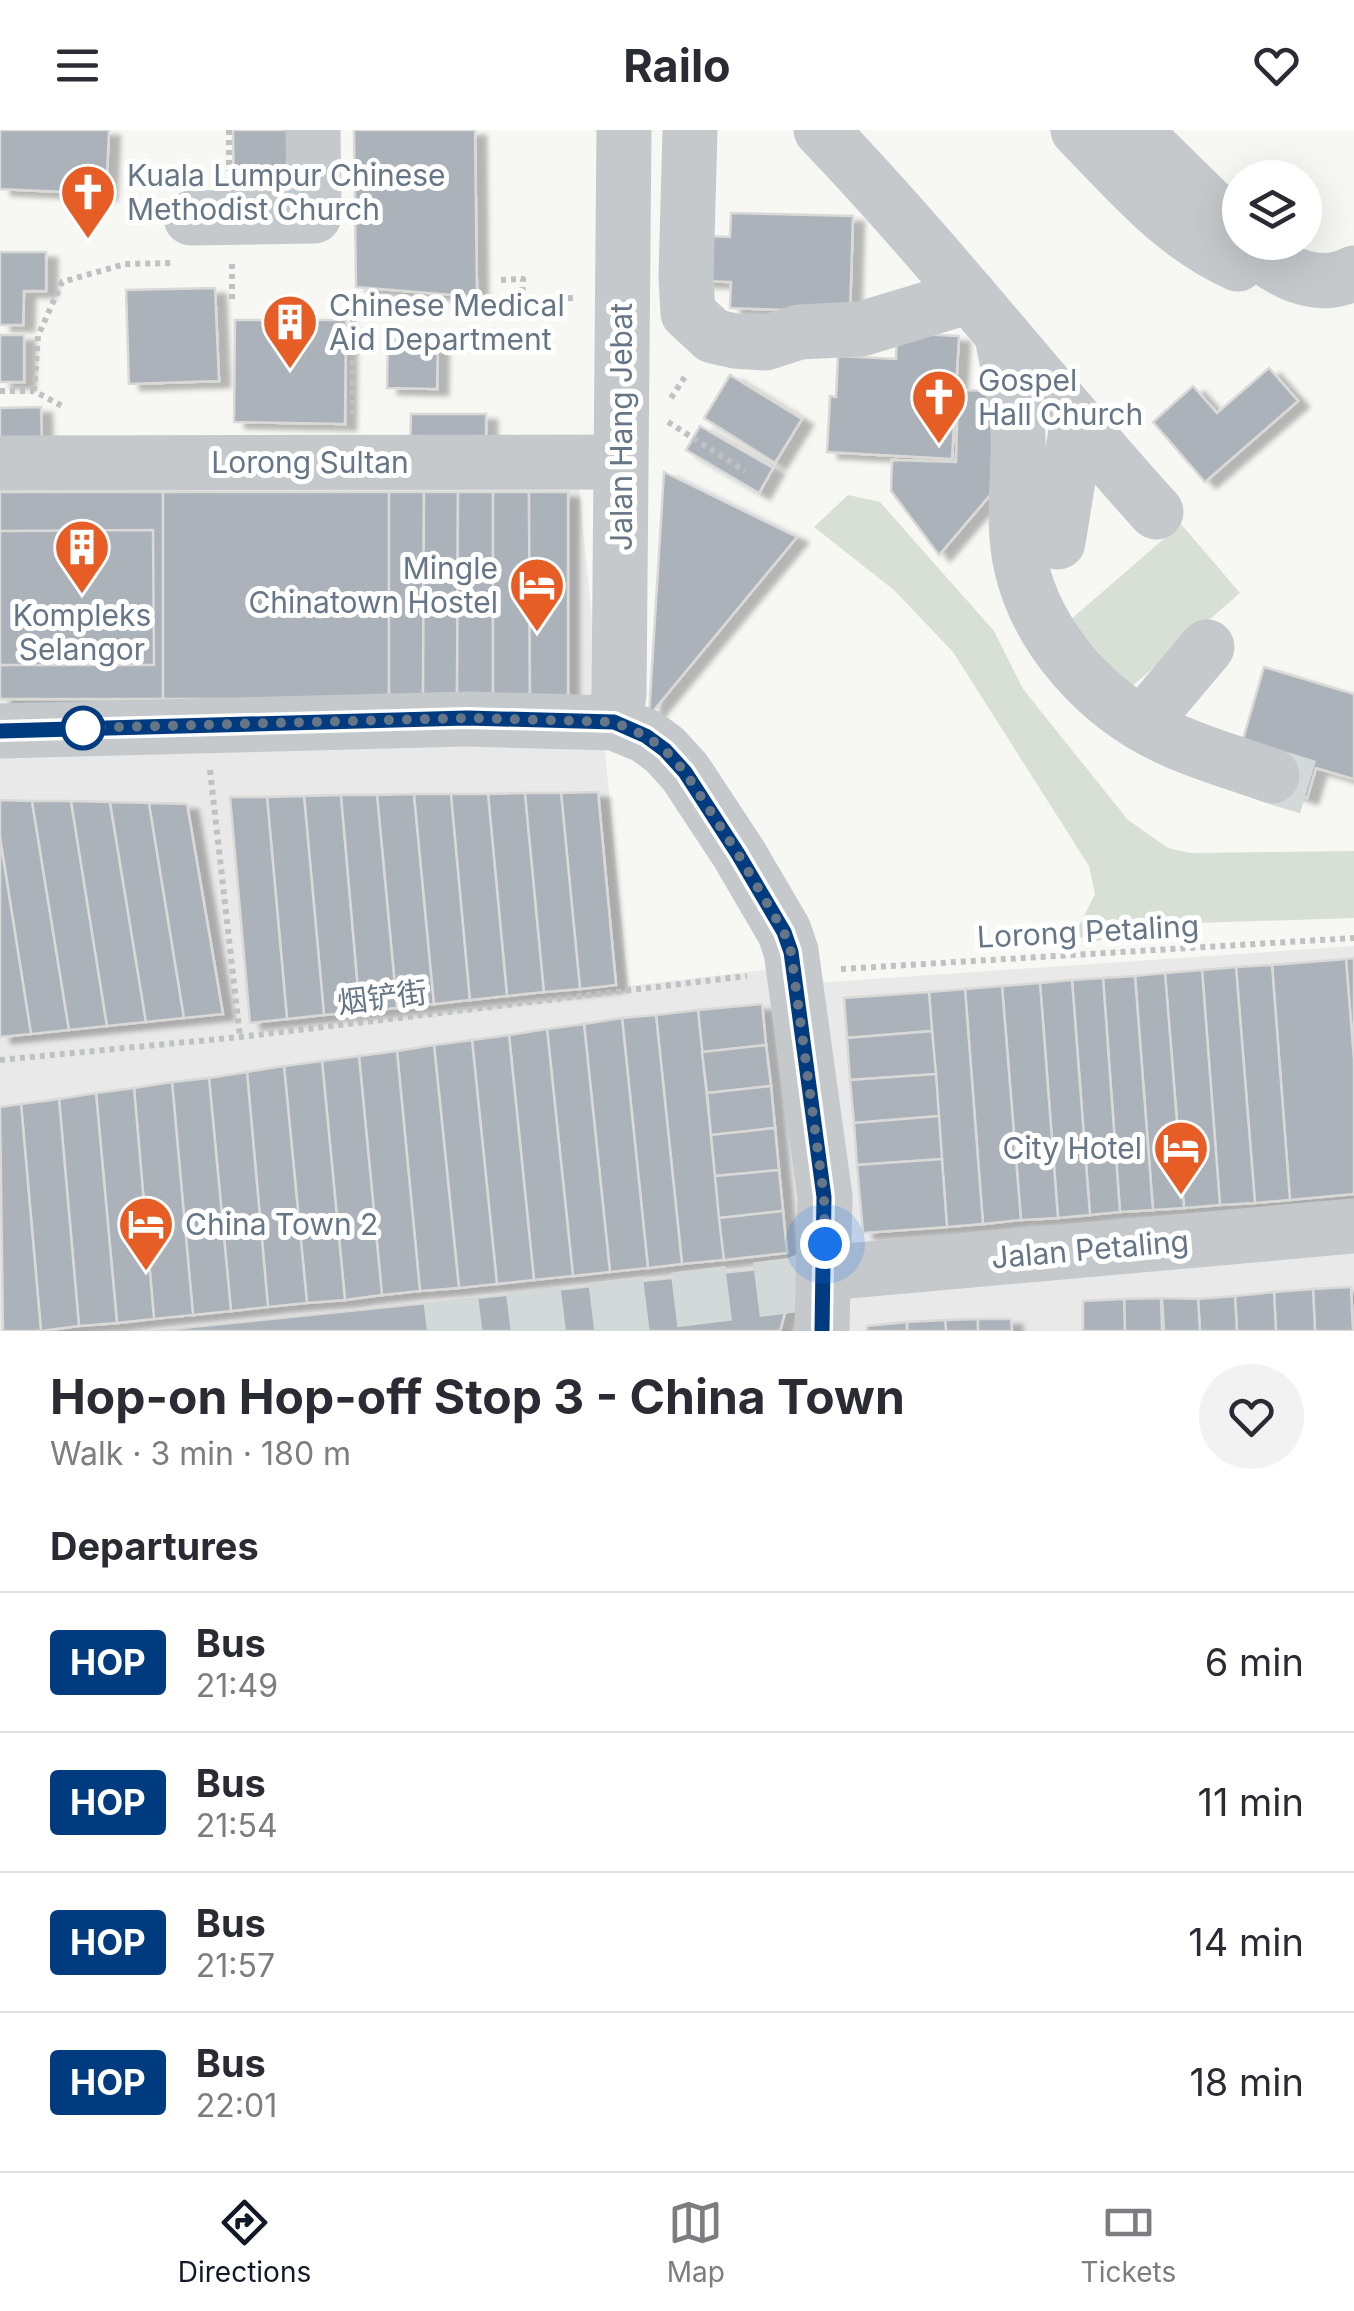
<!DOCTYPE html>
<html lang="en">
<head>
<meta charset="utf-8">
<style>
  body { margin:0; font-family:Inter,"Noto Sans SC",sans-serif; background:#f2f2f3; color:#2b2b33; height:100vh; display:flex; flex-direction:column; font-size:38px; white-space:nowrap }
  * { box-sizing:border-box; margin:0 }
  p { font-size:32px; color:#7c7c81 }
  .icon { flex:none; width:55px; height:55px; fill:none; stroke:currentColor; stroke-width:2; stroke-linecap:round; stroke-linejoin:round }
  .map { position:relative; height:1201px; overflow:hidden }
  .details { display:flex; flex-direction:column; background:#fff; flex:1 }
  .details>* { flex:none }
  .badge { padding:0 20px; border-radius:8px; font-size:35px; line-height:65px }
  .buttons { position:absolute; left:1222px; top:30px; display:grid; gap:20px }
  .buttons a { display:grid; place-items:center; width:100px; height:100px; border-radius:50%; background:#fff; box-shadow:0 10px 40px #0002; font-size:50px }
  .you { position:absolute; width:50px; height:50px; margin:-25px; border:8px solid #fff; border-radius:50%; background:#1a73e8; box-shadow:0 0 0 15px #1a73e833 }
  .map>.badge { position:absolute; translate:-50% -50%; box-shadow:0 0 0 5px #fff }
  h2 { padding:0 50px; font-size:38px; line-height:90px }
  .round { display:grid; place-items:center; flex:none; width:105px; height:105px; border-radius:52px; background:#f2f2f3 }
  .overview { display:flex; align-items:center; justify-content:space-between; height:170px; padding:0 50px }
  h1 { font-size:48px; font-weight:700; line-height:75px }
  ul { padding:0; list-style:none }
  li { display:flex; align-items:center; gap:30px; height:140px; padding:0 50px; border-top:2px solid #e1e1e2 }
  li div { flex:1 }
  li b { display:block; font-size:38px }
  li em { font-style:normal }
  li .badge { min-width:110px; font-weight:700; text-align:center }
  header { display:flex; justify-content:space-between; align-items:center; height:130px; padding:0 50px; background:#fff; font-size:45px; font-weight:700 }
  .tabs { display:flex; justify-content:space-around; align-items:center; height:140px; border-top:2px solid #e1e1e2; background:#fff; font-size:28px; color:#7c7c81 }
  .tabs a { display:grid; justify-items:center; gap:5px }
  .tabs .current { color:#111827 }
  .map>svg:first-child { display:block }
  .built { fill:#e8e9e8 }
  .green { fill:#d8dfd5 }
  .building { fill:#abb2b9; stroke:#d9d9d7; stroke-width:2.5; filter:url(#shadow) }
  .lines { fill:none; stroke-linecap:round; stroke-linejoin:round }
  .minor-tunnel { stroke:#d3d8d8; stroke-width:55; stroke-dasharray:55 28; stroke-linecap:butt }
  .path { stroke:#bfc1c3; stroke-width:6; stroke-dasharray:5 5; stroke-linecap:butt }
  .minor { stroke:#c5c9cc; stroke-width:55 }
  .line-casing { stroke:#fff; stroke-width:22 }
  .line { stroke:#003b80; stroke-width:15 }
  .walk { stroke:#667686; stroke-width:10; stroke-dasharray:0 18 }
  .stop-dot { fill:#fff; stroke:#003b80; stroke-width:5 }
  .labels { text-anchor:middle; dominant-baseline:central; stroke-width:10; stroke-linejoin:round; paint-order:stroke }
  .poi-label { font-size:30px; fill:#667686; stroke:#fff; text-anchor:start }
  .street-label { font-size:30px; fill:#667686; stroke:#fff }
</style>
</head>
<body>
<header><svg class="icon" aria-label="menu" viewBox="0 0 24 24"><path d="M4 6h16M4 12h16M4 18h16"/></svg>Railo<svg class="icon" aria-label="heart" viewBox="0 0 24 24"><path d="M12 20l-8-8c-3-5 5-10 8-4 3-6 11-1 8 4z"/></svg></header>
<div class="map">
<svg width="1354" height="1201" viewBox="0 0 1354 1201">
  <defs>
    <filter id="shadow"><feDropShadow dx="11" dy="6" stdDeviation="2.5" flood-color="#0004"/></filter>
  </defs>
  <rect width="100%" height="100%" fill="#f7f8f4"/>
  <g class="built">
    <polygon points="578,348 628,856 782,838 813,1131 803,1201 0,1201 0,351"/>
    <polygon points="1354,816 1354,1201 837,1201 815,853"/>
  </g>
  <g class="green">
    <polygon points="848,365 880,372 994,501 1023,559 1128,690 1168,718 1190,723 1354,721 1354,788 1133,795 1099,811 1074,806 1095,764 1089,736 953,522 894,460 814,397"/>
    <polygon points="1181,394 1240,463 1130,558 1070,490"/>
  </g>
  <g class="building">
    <polygon points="0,0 109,0 106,64 0,59"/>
    <polygon points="233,0 300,0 301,62 234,64"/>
    <polygon points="354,0 475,0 477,167 356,157"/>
    <polygon points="731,83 853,86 850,182 730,178 731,152 701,151 702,106 730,107"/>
    <polygon points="0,122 46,122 46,161 24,161 23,195 0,195"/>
    <polygon points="215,158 219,251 129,254 126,160"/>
    <polygon points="235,190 346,190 345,294 234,292"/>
    <polygon points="897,203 959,206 952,329 827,322 830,266 836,267 838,226 896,229"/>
    <rect x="0" y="205" width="24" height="47"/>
    <polygon points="388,209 438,210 437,259 387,258"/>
    <polygon points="1269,238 1298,271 1205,352 1153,292 1193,256 1217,283"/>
    <polygon points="730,245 802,289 775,333 704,288"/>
    <polygon points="958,260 994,261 991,364 939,425 891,361 892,330 956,332"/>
    <polygon points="41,277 42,316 0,317 0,278"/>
    <polygon points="411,284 486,284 486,321 410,320"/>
    <polygon points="700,296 773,338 759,363 686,320"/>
    <polygon points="664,342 797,407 649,586"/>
    <rect x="0" y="362" width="163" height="207"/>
    <rect x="163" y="362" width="226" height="207"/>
    <polygon points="389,362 424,362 423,569 389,569"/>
    <polygon points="424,362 458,362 457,569 423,569"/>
    <polygon points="458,362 493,362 493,569 457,569"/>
    <polygon points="493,362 529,362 530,568 493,569"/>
    <polygon points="529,362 568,362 568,568 530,568"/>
    <polygon points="153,400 154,535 0,535 0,401"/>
    <polygon points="1264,537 1354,564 1354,649 1316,638 1307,668 1272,657 1241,616"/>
    <polygon points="598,662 616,855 580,859 561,663"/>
    <polygon points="525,663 544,862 507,866 488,664"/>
    <polygon points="525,663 561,663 580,859 544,862"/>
    <polygon points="414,664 434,874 397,878 377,665"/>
    <polygon points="414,664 451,664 470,870 434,874"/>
    <polygon points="451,664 488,664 507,866 470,870"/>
    <polygon points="341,665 360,882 324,885 304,666"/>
    <polygon points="341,665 377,665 397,878 360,882"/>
    <polygon points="304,666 324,885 287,889 267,667"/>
    <polygon points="230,667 267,667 287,889 250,893"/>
    <polygon points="0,670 32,671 69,900 31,904 0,708"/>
    <polygon points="32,671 71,671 107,896 69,900"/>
    <polygon points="71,671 110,672 146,892 107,896"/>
    <polygon points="110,672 149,673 184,888 146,892"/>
    <polygon points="149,673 187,674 223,884 184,888"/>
    <polygon points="0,708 31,904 0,907"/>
    <polygon points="1354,828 1354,930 1346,829"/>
    <polygon points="1346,829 1354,930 1354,1064 1290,1070 1272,835"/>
    <polygon points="1272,835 1290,1070 1255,1073 1236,837"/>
    <polygon points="1236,837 1255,1073 1220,1075 1202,840"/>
    <polygon points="1202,840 1220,1075 1184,1078 1165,843"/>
    <polygon points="1165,843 1184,1078 1153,1080 1135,846"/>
    <polygon points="1135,846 1153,1080 1120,1082 1103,848"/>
    <polygon points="1103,848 1120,1082 1090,1085 1072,850"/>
    <polygon points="1072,850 1090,1085 1058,1088 1040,853"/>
    <polygon points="1040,853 1058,1088 1021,1090 1002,856"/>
    <polygon points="1002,856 1021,1090 983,1094 965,859"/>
    <polygon points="965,859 983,1094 947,1097 929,862"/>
    <polygon points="929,862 932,901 847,908 844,868"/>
    <polygon points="762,874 766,915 702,922 698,880"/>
    <polygon points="698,880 724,1130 682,1134 656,885"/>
    <polygon points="656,885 682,1134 648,1138 622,888"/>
    <polygon points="622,888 648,1138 610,1142 584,894"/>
    <polygon points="584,894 610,1142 573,1146 547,899"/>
    <polygon points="547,899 573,1146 534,1150 509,905"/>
    <polygon points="932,901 936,944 850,950 847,908"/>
    <polygon points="509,905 534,1150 497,1154 472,910"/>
    <polygon points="472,910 497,1154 459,1158 434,915"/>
    <polygon points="434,915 459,1158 420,1161 397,921"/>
    <polygon points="766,915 771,956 707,963 702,922"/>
    <polygon points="397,921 420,1161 382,1165 359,926"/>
    <polygon points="359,926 382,1165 345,1170 322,931"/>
    <polygon points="322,931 345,1170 307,1173 284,936"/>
    <polygon points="284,936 307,1173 268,1177 247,942"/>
    <polygon points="247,942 268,1177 231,1181 209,948"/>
    <polygon points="936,944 939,986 854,993 850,950"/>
    <polygon points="209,948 231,1181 193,1185 172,952"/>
    <polygon points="172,952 193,1185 154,1189 134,958"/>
    <polygon points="771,956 775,998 711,1005 707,963"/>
    <polygon points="134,958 154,1189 117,1193 96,963"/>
    <polygon points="96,963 117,1193 79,1196 59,969"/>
    <polygon points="59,969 79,1196 41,1201 21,974"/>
    <polygon points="21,974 41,1201 3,1201 0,977"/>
    <polygon points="939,986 942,1029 857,1035 854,993"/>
    <polygon points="775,998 779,1040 715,1046 711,1005"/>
    <polygon points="942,1029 947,1097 863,1103 857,1035"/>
    <polygon points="779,1040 783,1081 719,1088 715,1046"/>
    <polygon points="783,1081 787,1123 724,1130 719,1088"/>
    <polygon points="798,1135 780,1201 153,1201"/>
    <polygon points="1351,1157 1353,1201 1315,1201 1313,1159"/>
    <polygon points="1313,1159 1315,1201 1276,1201 1274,1162"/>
    <polygon points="1274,1162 1276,1201 1237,1201 1235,1166"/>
    <polygon points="1235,1166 1237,1201 1200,1201 1198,1169"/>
    <polygon points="1161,1168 1162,1201 1125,1201 1124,1169"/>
    <polygon points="1162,1168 1198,1169 1200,1201 1164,1201"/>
    <polygon points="1124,1169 1125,1201 1083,1201 1083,1171"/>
    <polygon points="978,1189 978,1201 946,1201 945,1190"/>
    <polygon points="978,1189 1011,1189 1012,1201 978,1201"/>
    <polygon points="945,1190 946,1201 907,1201 907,1192"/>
    <polygon points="907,1192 907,1201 867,1201 867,1196"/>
  </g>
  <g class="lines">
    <g class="minor-tunnel">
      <polyline points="1272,646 1308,657"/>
      <polyline points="427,1201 794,1155 825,1143"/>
    </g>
    <g class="path">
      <polyline points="229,0 229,41"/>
      <polyline points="232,134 232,170"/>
      <polyline points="501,150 523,149 522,171 574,168"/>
      <polyline points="0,261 34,261 64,277"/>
      <polyline points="34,261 38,206 62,152 125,134 174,133"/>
      <polyline points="671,268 686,245"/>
      <polyline points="353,285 353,171"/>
      <polyline points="668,292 745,341"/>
      <polyline points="210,640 240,907"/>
      <polyline points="841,839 1354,808"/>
      <polyline points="0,930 240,907 747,846"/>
    </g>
    <g class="minor">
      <polyline points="690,0 686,147 688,183 713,206 735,211 765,213 799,202 861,199 970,166"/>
      <path d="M821 0C938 122 1042 256 1156 382"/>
      <path d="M1078 0C1128 51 1172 105 1238 134"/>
      <polyline points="1133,0 1240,105"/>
      <polyline points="191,88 314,86 313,0"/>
      <path d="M1248 112C1276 140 1315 163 1354 143"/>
      <path d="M1002 206C1007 233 1014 261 1017 289 1022 338 1010 386 1021 435 1037 508 1097 574 1164 606 1198 623 1237 633 1272 646"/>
      <polyline points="0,333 620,332"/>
      <polyline points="1058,412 1077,295"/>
      <polyline points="614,593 619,565 624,0"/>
      <polyline points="1142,594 1207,517"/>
      <polyline points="0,601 467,589 614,593 646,606 665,620 685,642 739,724 784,801 791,821 825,1067 822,1201"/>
      <polyline points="825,1143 1354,1096"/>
    </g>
  </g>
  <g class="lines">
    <g class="line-casing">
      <polyline id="line" points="0,601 467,588 614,592 646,606 665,620 685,642 738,724 784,802 791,822 824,1067 822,1201"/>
    </g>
    <use href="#line" class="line"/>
    <polyline class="walk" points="83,598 467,588 614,592 646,606 665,620 685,642 738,724 784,802 791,822 824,1067 825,1114"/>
  </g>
  <defs>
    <g id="church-pin" transform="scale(2.875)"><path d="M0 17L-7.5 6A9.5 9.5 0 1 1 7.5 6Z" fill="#e65e26" stroke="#fff"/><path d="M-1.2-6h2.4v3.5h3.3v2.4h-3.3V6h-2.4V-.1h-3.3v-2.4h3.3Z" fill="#fff"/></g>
    <g id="building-pin" transform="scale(2.875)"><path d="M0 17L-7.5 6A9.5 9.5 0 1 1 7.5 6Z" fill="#e65e26" stroke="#fff"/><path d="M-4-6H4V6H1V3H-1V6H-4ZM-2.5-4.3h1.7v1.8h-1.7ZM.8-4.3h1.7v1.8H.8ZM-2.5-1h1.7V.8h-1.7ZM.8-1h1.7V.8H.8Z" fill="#fff"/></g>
    <g id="hotel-pin" transform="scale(2.875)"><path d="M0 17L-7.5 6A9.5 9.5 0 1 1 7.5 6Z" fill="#e65e26" stroke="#fff"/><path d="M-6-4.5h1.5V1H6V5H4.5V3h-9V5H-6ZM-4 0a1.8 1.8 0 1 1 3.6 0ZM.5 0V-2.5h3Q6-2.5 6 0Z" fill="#fff"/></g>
  </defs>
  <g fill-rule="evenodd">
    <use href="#church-pin" x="88" y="62"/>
    <use href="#building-pin" x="290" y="192"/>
    <use href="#church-pin" x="939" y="267"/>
    <use href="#building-pin" x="82" y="417"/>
    <use href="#hotel-pin" x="537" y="455"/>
    <use href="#hotel-pin" x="1181" y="1018"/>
    <use href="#hotel-pin" x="146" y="1094"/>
  </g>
  <circle class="stop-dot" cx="83" cy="598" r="20"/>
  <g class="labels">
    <g class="poi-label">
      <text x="127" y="45">Kuala Lumpur Chinese<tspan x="127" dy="34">Methodist Church</tspan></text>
      <text x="329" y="175">Chinese Medical<tspan x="329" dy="34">Aid Department</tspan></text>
      <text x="978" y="250">Gospel<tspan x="978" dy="34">Hall Church</tspan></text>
      <text x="498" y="438" text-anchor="end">Mingle<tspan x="498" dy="34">Chinatown Hostel</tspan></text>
      <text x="82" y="485" text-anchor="middle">Kompleks<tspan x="82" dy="34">Selangor</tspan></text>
      <text x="1142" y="1018" text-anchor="end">City Hotel</text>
      <text x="185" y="1094">China Town 2</text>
    </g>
    <g class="street-label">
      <text transform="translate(621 297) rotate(-90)">Jalan Hang Jebat</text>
      <text x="310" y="332">Lorong Sultan</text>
      <text transform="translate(1088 801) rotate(-3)">Lorong Petaling</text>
      <text transform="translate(382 867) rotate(-7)">烟铲街</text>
      <text transform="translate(1090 1119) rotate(-5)">Jalan Petaling</text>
    </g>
  </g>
</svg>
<div class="buttons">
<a><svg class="icon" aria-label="layers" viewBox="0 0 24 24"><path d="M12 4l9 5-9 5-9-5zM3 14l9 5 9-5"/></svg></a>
</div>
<div class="you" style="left:825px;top:1114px"></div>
</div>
<section class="details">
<div class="overview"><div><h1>Hop-on Hop-off Stop 3 - China Town</h1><p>Walk · 3 min · 180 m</p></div><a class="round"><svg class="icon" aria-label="heart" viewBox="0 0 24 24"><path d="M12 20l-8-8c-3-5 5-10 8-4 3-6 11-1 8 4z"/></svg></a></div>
<h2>Departures</h2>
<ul>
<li><span class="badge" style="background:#003b80;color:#fff">HOP</span><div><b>Bus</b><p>21:49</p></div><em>6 min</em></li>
<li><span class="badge" style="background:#003b80;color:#fff">HOP</span><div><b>Bus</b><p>21:54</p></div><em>11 min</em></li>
<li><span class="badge" style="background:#003b80;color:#fff">HOP</span><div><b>Bus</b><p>21:57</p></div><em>14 min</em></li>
<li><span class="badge" style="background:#003b80;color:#fff">HOP</span><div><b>Bus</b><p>22:01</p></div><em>18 min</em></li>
</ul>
</section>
<nav class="tabs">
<a class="current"><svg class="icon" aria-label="directions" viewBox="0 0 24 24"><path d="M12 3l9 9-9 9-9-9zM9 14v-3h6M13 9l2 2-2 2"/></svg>Directions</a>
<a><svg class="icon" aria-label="map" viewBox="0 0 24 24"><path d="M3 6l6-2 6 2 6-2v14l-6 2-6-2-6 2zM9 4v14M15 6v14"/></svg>Map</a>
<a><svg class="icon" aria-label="tickets" viewBox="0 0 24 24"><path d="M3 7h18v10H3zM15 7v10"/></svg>Tickets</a>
</nav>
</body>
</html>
